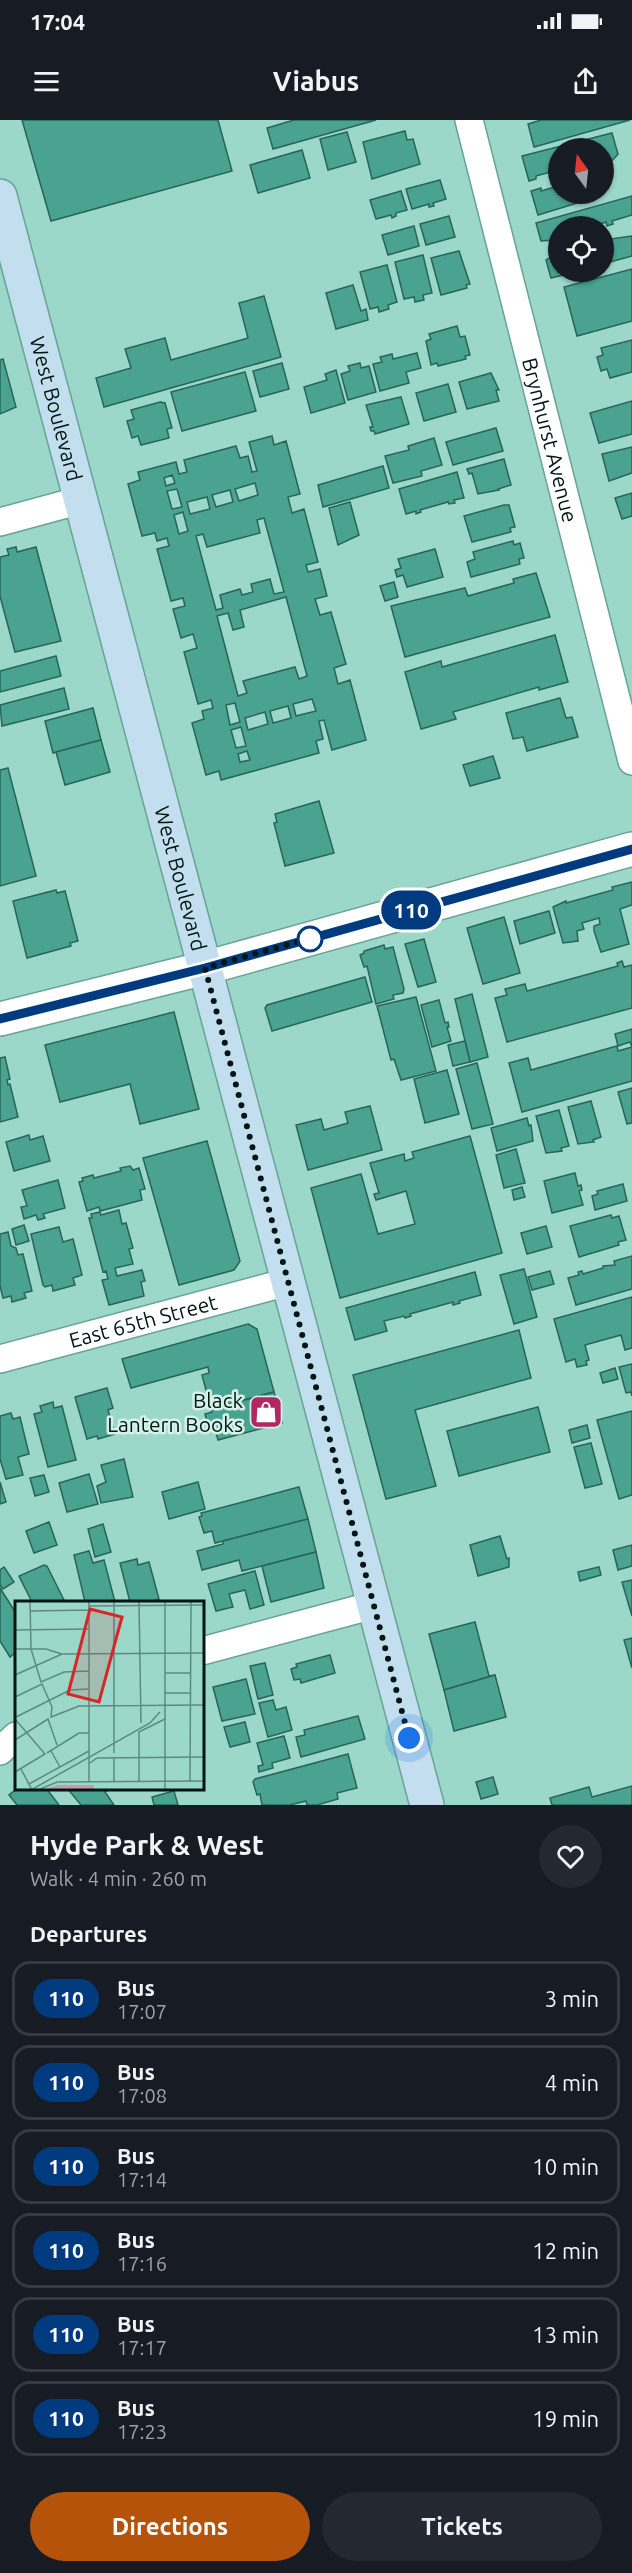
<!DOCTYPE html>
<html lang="en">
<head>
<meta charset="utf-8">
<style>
  body { margin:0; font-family:Ubuntu,sans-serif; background:#242831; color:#f1f3f6; height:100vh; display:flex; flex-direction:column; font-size:22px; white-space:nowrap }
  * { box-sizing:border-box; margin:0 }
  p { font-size:20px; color:#9ea1a6 }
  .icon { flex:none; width:33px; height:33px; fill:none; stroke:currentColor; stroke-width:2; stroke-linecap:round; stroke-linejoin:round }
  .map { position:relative; height:1685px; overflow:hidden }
  .side { display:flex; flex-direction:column; background:#171b24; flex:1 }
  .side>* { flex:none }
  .badge { padding:0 12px; border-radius:20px; font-size:21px; line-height:39px }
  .needle { width:39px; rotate:345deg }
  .tools { position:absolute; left:548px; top:18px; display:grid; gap:12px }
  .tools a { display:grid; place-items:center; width:66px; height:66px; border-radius:50%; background:#171b24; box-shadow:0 2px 4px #0004; font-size:30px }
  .you { position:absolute; width:30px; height:30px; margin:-15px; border:4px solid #fff; border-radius:50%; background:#1a73e8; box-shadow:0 0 0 9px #1a73e833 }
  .map>.badge { position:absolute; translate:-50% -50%; box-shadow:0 0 0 3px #fff }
  h2 { padding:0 30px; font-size:22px; line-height:54px }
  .round { display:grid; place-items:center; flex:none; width:63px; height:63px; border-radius:32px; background:#242831 }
  .headline { display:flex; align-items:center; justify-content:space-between; height:102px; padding:0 30px }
  h1 { font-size:28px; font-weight:700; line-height:45px }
  .cta { display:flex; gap:12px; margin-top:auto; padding:12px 30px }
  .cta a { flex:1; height:69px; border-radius:36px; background:#b45309; color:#fff; font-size:24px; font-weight:700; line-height:69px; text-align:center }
  .cta a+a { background:#242831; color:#f1f3f6 }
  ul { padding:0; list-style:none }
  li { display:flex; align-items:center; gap:18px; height:75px; margin:0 12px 9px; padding:0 18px; border:3px solid #363941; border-radius:18px }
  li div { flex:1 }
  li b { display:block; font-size:22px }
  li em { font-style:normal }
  li .badge { min-width:66px; font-weight:700; text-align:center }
  .status { display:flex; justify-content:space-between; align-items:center; height:42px; padding:0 30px; background:#171b24; direction:ltr }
  .status svg { height:16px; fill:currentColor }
  header { display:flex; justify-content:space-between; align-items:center; height:78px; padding:0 30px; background:#171b24; font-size:27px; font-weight:700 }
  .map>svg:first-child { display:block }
  .building { fill:#4aa291; stroke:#286559; stroke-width:1.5; fill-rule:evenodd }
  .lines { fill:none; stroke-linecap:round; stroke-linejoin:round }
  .minor-casing { stroke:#67a396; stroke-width:30 }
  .tertiary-casing { stroke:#67a396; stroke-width:36 }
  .secondary-casing { stroke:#67a396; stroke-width:36 }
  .minor { stroke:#fff; stroke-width:27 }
  .tertiary { stroke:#fff; stroke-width:33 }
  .secondary { stroke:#c3deee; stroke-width:33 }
  .line-casing { stroke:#fff; stroke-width:14 }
  .line { stroke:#003b80; stroke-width:9 }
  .walk { stroke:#001612; stroke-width:6; stroke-dasharray:0 10.8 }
  .stop-dot { fill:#fff; stroke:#003b80; stroke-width:3 }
  .labels { text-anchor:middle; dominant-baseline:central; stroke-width:5; stroke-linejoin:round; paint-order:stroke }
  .street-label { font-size:21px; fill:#001612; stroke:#d4f2ea }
  .poi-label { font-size:21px; fill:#001612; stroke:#d4f2ea; text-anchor:end }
  .inset-road { fill:none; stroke:#5d8a80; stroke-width:1.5 }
  .view { fill:#d62828; fill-opacity:0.15; stroke:#d62828; stroke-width:3 }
  .inset-edge { fill:none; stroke:#001612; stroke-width:3 }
</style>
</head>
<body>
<div class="status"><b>17:04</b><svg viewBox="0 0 49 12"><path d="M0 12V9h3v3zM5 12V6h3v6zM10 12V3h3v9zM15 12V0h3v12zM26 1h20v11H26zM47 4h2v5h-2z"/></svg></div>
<header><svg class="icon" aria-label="menu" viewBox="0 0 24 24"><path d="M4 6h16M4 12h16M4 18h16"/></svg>Viabus<svg class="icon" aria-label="share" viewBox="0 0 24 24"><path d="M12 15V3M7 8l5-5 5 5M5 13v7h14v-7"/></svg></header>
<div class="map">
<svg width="632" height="1685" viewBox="0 0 632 1685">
  <rect width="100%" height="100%" fill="#9bd8ca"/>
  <g class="building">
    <polygon points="22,0 218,0 232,51 51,101"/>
    <polygon points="294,0 376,0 273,29 267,8"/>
    <polygon points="541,0 630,0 534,27 528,4"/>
    <polygon points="405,11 407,20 413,19 420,44 372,59 363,22"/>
    <polygon points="347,12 356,42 328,50 320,19"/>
    <polygon points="612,13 618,34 611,42 603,44 603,28 558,28 558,50 536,56 536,59 529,61 522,36"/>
    <polygon points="302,30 310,58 258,73 250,45"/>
    <polygon points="440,60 446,79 433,83 434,86 429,87 429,84 412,89 406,69"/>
    <polygon points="558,66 558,74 585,74 587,80 538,95 531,71 541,68 541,71"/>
    <polygon points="401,71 407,90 396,93 396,96 392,98 391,95 376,99 370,80"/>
    <polygon points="632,76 632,95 612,101 613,104 607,106 606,102 594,106 558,106 558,116 553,117 554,120 541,121 536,103"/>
    <polygon points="449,96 455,117 426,125 420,104"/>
    <polygon points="414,106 419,126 388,135 382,115"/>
    <polygon points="632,116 632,136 603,144 603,124 611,122 610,119"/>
    <polygon points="459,131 470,164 466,165 467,168 441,175 431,138"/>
    <polygon points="557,133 558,152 575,152 551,158 546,140"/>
    <polygon points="423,135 432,173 423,175 424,180 415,182 414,177 404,179 395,142"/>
    <polygon points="387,145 397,182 388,185 389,189 379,192 378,187 370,189 360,152"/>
    <polygon points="632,149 632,201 577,216 564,167"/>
    <polygon points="353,165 361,191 366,189 368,200 336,209 326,173"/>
    <polygon points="264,176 281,237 104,287 96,258 131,248 125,229 165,218 171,240 248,218 239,183"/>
    <polygon points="457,206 460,217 465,216 470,235 465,236 466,239 438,246 437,243 431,245 426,221 431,219 429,214"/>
    <polygon points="632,220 632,252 610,258 607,249 601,251 597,237 603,235 601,228"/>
    <polygon points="417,233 421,248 406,252 409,263 380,271 373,244 382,242 380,237 392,234 393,239"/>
    <polygon points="3,239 16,287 0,294 0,240"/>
    <polygon points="282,243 289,269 260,277 253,251"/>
    <polygon points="360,243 361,248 369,246 376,272 348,280 341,254 350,251 348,246"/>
    <polygon points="336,250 345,283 311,293 304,267 327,260 325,254"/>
    <polygon points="245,252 256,291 182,311 171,272"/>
    <polygon points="491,253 499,270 496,270 499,281 467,289 459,262"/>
    <polygon points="448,264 456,292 424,301 416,273"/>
    <polygon points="401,277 409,304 375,314 374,311 371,311 370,307 373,307 366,285"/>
    <polygon points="632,281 632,314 599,323 590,293"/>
    <polygon points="160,282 165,283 172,308 167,309 169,318 141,325 138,316 132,318 127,301 134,299 131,290"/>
    <polygon points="496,308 503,331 453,345 446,322"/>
    <path d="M272 316 274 325 286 321 300 374 288 377 292 393 304 389 318 442 306 445 308 452 320 449 327 476 315 479 320 495 331 492 346 544 334 548 338 564 350 560 366 620 332 630 324 600 319 601 323 619 316 621 319 633 221 660 219 651 206 655 192 603 204 599 202 591 213 588 211 580 198 584 184 532 197 528 193 514 181 518 173 489 185 486 183 478 171 481 157 429 169 426 167 418 157 421 155 413 142 416 128 364 140 360 138 352 176 342 179 354 187 352 184 340 236 326 240 338 248 336 252 352 257 351 249 322ZM172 355 175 363 166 366 164 358ZM255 363 258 375 239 381 235 369ZM177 369 182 387 172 389 167 371ZM230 370 233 382 216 387 212 375ZM207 377 210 389 190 394 187 382ZM183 392 188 411 179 414 174 395ZM264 398 284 472 274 474 270 459 251 464 253 472 242 475 240 469 220 475 223 488 216 490 196 416 203 414 207 427 260 413 257 400ZM286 477 307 556 299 559 295 547 243 561 247 573 238 576 217 496 228 493 233 510 244 507 240 490ZM312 579 316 591 296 596 293 584ZM235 583 240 602 230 605 226 585ZM288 586 291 598 273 603 270 591ZM265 592 268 604 248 610 245 598ZM241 607 246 626 236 628 231 610ZM247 631 250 640 240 642 238 634Z"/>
    <polygon points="434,318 442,345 421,351 422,356 393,363 385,336 409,330 408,326"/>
    <polygon points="632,327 632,353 609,361 602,334"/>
    <polygon points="504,339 511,365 498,369 499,370 478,374 472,353 469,354 467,349"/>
    <polygon points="383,346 389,368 323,387 318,365"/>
    <polygon points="457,352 464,378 454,380 455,383 449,384 448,382 420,390 421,392 416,394 416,391 406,394 399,369"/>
    <polygon points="632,373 632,396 622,399 615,378"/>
    <polygon points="350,382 359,415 338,425 329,388"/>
    <polygon points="504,385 509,385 515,407 510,408 511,412 472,422 464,396"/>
    <polygon points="513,421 514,425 520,423 524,438 519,439 520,444 471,457 467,442 475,439 473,432"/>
    <polygon points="16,427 17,432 36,427 61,521 15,532 0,476 0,437 9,435 7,429"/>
    <polygon points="435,429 443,457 407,467 403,455 397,457 395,450 401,448 398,439"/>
    <polygon points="536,453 550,497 405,537 391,486 465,468 468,476 514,463 513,459"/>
    <polygon points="394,462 398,477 385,481 380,466"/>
    <polygon points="555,515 568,562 539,570 539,567 453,592 456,599 421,609 405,552 441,541 442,547"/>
    <polygon points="56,536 61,556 0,572 0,551"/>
    <polygon points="64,568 69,589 2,606 0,585"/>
    <polygon points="560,578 566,598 572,597 578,617 527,631 523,617 513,619 506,593"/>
    <polygon points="93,588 101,620 53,633 45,601"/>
    <polygon points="101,620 110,652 65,665 56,632"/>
    <polygon points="493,636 500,658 470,666 463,645"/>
    <polygon points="8,648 36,756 0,766 0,650"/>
    <polygon points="319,681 334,733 285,746 274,703 277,702 275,694"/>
    <polygon points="632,762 632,785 620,789 629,824 601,832 594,811 594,806 600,804 599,798 582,803 584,809 577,811 578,821 563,823 553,787 566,781 566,783 613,770 612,767"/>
    <polygon points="56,770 57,773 65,771 78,821 70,823 71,826 27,838 13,781"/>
    <polygon points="549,791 555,813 520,824 514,801"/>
    <polygon points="504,797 520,853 483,864 467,808"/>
    <polygon points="424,819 436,862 418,867 405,824"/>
    <polygon points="384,825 385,829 393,827 404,869 403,873 393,875 394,879 376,884 367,846 364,847 360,835 364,833 364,831"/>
    <polygon points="622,841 624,847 632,845 632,888 507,922 495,878 507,875 505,869 525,864 527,871 618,846 617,843"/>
    <polygon points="365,857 372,882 272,911 265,888 267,885"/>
    <polygon points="472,874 488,937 470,942 455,879"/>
    <polygon points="416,877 436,951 401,960 394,939 391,940 377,886"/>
    <polygon points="439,880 445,903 448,902 449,907 447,907 451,921 432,927 421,885"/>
    <polygon points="174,892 199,989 140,1004 130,964 60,982 45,925"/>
    <polygon points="632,909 632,961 522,992 509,943 528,938 531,950 617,926 618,931 632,927 630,922 618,926 615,914"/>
    <polygon points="465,921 470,942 453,946 448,925"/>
    <polygon points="5,937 10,959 7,960 8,965 10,964 18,997 0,1002 0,938"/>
    <polygon points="477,943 493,1004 472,1009 456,949"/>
    <polygon points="447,950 459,994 425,1003 414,959"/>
    <polygon points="632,968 632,1003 627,1004 618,972"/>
    <polygon points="591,981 601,1017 593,1020 594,1022 578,1024 568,987"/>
    <polygon points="370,986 382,1030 308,1050 296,1005 321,999 324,1010 348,1003 345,992"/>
    <polygon points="559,990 569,1026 561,1028 562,1031 546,1033 536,996"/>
    <polygon points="527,998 529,1006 531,1005 533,1021 497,1031 491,1008"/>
    <polygon points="29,1015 30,1020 43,1016 50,1041 14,1051 6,1022"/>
    <polygon points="470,1016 502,1133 340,1178 311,1068 361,1054 378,1114 415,1104 406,1071 376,1080 374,1074 379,1073 370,1043 404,1034 405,1041 414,1038 412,1032"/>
    <polygon points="207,1021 240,1141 234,1150 179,1165 143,1038"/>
    <polygon points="516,1029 525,1063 504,1068 496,1035"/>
    <polygon points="130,1046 133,1050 139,1048 145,1069 140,1070 142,1080 100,1091 99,1087 87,1091 79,1062 83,1061 82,1058 93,1055 94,1058 121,1051 120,1048"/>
    <polygon points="575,1053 578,1066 581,1065 582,1070 579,1071 583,1085 552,1093 544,1061"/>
    <polygon points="58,1060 65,1088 43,1094 45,1098 38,1100 36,1095 24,1099 21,1087 27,1086 22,1070"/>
    <polygon points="623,1064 627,1081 595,1090 592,1076 598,1074 597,1071"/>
    <polygon points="522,1067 525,1077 514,1080 512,1070"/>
    <polygon points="119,1090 122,1104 126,1103 133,1128 129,1129 133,1144 115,1148 117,1156 142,1150 145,1161 141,1162 144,1176 109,1185 102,1160 108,1159 106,1151 103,1152 89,1098 92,1098 91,1094 100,1092 101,1095"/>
    <polygon points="611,1095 612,1098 619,1096 626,1120 618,1122 619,1125 579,1137 570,1106"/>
    <polygon points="24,1105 29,1121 16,1125 12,1109"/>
    <polygon points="546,1106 552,1127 527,1134 521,1113"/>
    <polygon points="59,1107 63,1122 73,1119 82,1155 73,1158 75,1165 53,1171 52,1165 45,1167 43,1165 31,1114"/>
    <polygon points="8,1112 11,1126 16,1128 18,1135 23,1134 32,1171 24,1173 26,1178 12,1182 11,1176 3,1178 0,1166 0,1114"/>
    <polygon points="632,1136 632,1169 576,1185 568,1158 579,1155 578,1152 582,1151 583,1154 603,1148 603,1146 615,1145 614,1141"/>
    <polygon points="524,1149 537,1197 514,1204 500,1155"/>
    <polygon points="550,1151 554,1164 532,1170 528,1157"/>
    <polygon points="475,1152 481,1175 459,1181 460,1183 453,1185 453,1182 410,1194 411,1196 405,1198 404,1196 384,1201 387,1211 355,1220 346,1188"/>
    <polygon points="632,1177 632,1228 625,1230 621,1215 585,1225 589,1240 586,1241 587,1245 577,1247 575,1239 566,1242 554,1199"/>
    <polygon points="248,1204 257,1209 274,1272 211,1289 202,1255 209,1253 208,1247 131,1268 122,1239"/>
    <polygon points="519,1210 531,1258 415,1290 436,1366 386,1379 353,1255"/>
    <polygon points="632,1244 632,1276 631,1272 626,1273 619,1247"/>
    <polygon points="615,1248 618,1259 603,1263 600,1253"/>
    <polygon points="107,1268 113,1288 108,1290 115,1314 98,1319 97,1316 87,1319 75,1277"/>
    <polygon points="274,1272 282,1303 218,1320 214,1306 208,1307 205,1294 212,1292 211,1289"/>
    <polygon points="53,1282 54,1288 62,1286 76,1340 48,1347 34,1294 42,1292 40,1286"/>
    <polygon points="538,1287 550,1332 459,1356 447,1311"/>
    <polygon points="632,1291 632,1375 619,1379 597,1300"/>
    <polygon points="11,1293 13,1299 20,1297 29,1334 18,1337 23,1355 6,1359 0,1339 0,1296"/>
    <polygon points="587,1305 590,1318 572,1323 569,1310"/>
    <polygon points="591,1323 602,1364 585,1368 574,1327"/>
    <polygon points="124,1339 133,1377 101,1383 97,1366 106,1362 101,1345"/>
    <polygon points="89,1354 98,1384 67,1392 59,1363"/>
    <polygon points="44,1355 49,1372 35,1376 30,1358"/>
    <polygon points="0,1362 6,1382 0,1384"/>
    <polygon points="198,1362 205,1389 169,1399 162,1372"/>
    <polygon points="299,1367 308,1399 215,1423 212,1411 204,1413 199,1397 202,1396 201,1393"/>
    <polygon points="308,1399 316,1432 242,1451 239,1440 202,1450 197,1431 223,1424 223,1421"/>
    <polygon points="49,1402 57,1425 34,1433 26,1411"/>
    <polygon points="103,1404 111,1432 95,1437 88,1409"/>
    <polygon points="500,1416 507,1439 509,1438 509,1447 478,1456 470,1425"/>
    <polygon points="632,1425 632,1446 618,1450 613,1430"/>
    <polygon points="89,1431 93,1443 104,1440 115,1482 85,1482 74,1435"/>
    <polygon points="316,1432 324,1468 271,1482 262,1446"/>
    <polygon points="137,1439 138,1445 149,1442 159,1479 151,1482 130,1482 120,1443"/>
    <polygon points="44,1445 47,1446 65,1482 32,1482 19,1456"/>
    <polygon points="4,1447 14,1462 3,1469 0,1465 0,1450"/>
    <polygon points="599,1447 601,1455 580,1461 578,1452"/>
    <polygon points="255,1451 264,1485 250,1489 245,1470 229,1474 233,1487 216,1491 208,1464"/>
    <polygon points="632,1460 632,1496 622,1462"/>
    <polygon points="0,1468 16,1493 16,1532 10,1537 0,1521"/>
    <polygon points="475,1502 489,1556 495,1555 444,1570 429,1514"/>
    <polygon points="632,1518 632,1548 624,1520"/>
    <polygon points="330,1535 335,1553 301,1563 300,1559 294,1560 291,1549 297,1547 296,1544"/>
    <polygon points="265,1543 273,1575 258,1579 250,1546"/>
    <polygon points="495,1555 506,1597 454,1611 444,1570"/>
    <polygon points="246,1559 255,1594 222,1601 213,1567"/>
    <polygon points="273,1580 276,1590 286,1587 292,1610 268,1617 259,1583"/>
    <polygon points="358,1596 365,1619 301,1637 296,1617 305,1615 304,1610"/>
    <polygon points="245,1602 250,1622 230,1627 224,1607"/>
    <polygon points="284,1616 290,1638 272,1643 273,1648 259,1652 258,1646 263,1645 257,1623"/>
    <polygon points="348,1634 357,1668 337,1673 338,1679 317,1685 307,1685 306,1681 290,1685 262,1685 260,1674 257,1675 253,1662 255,1659"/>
    <polygon points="493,1657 498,1674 481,1679 476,1662"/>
    <polygon points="632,1666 632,1685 552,1685 550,1678 589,1667 592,1677"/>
    <polygon points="18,1668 46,1668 59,1685 17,1685 9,1675"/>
    <polygon points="67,1668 111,1668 105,1672 114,1685 81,1685"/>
    <polygon points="174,1671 178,1685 154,1685 152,1677"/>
  </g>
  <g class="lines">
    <g class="minor-casing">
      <g id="minor">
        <path id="s1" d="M469 0 632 641"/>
        <polyline points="0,402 81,380"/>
        <path id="s2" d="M0 1239 288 1162"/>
        <polyline points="202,1531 374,1485"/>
        <polyline points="0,1631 16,1616"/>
      </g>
    </g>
    <g class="tertiary-casing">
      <polyline id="tertiary" points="0,899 205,848 632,729"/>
    </g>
    <g class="secondary-casing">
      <g id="secondary">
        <path id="s3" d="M0 76 427 1685"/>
      </g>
    </g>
    <use href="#minor" class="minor"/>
    <use href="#tertiary" class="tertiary"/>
    <use href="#secondary" class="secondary"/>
  </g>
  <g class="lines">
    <g class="line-casing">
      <polyline id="line" points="0,899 205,848 632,729"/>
    </g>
    <use href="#line" class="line"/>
    <polyline class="walk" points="310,819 319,816 205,848 409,1618"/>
  </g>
  <defs>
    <g id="shop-square" transform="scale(1.725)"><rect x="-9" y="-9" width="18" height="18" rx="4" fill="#b12664" stroke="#d4f2ea"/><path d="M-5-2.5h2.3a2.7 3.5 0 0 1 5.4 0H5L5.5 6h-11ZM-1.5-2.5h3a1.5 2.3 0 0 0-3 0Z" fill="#fff"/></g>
  </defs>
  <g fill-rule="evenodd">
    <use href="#shop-square" x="266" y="1292"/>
  </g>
  <circle class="stop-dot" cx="310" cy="819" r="12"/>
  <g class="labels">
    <g class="street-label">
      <text stroke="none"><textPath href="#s3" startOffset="220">West Boulevard</textPath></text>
      <text stroke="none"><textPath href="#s1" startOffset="330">Brynhurst Avenue</textPath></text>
      <text stroke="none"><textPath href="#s3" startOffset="706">West Boulevard</textPath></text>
      <text stroke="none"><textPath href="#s2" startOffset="148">East 65th Street</textPath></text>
    </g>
    <g class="poi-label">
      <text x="243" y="1280">Black<tspan x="243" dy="24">Lantern Books</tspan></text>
    </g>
  </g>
  <g transform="translate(15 1481)">
    <rect width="189" height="189" fill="#9bd8ca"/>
    <path d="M42 184H79V189H28Z" fill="#c999a8"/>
    <path class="inset-road" d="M15 0 16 48 26 81 49 71 74 70M124 0 126 122M74 5 189 4M15 10 74 9M0 29 73 28M0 48H31L47 53M150 72H176M0 74 47 53 189 52M150 92H176M0 96 27 83 37 106 36 116 64 105 189 104M1 116 55 89 73 88M0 118 30 153 0 171M0 139 33 118 42 144M36 150 45 166M32 152 64 132H74M99 152V0M99 156V181M75 162 82 157 189 156M6 168 17 189M124 180V131L150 118M175 180 176 0M74 181V0M14 183 74 150M16 189 135 122 145 111M23 189 42 181 189 180M150 189V0"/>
    <path class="view" d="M75 8 107 16 84 101 53 93Z"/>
    <rect width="189" height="189" class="inset-edge"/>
  </g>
</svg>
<div class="tools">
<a><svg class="needle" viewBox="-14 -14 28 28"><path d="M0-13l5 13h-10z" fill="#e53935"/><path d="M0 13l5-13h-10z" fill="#9ea1a6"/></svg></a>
<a><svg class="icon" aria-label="locate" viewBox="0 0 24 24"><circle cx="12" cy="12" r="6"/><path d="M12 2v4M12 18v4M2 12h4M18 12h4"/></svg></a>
</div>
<div class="you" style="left:409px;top:1618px"></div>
<b class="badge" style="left:411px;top:790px;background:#003b80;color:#fff">110</b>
</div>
<section class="side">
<div class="headline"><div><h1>Hyde Park &amp; West</h1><p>Walk · 4 min · 260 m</p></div><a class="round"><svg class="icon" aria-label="heart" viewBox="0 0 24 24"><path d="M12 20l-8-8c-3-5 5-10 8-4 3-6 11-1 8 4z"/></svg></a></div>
<h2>Departures</h2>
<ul>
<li><span class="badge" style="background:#003b80;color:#fff">110</span><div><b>Bus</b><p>17:07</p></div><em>3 min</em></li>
<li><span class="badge" style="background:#003b80;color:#fff">110</span><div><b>Bus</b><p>17:08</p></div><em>4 min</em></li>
<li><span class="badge" style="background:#003b80;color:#fff">110</span><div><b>Bus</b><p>17:14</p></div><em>10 min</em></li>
<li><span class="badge" style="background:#003b80;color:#fff">110</span><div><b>Bus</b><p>17:16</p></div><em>12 min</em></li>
<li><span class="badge" style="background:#003b80;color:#fff">110</span><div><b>Bus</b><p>17:17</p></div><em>13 min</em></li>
<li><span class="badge" style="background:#003b80;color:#fff">110</span><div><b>Bus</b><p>17:23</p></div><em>19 min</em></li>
</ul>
<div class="cta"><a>Directions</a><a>Tickets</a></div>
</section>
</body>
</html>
